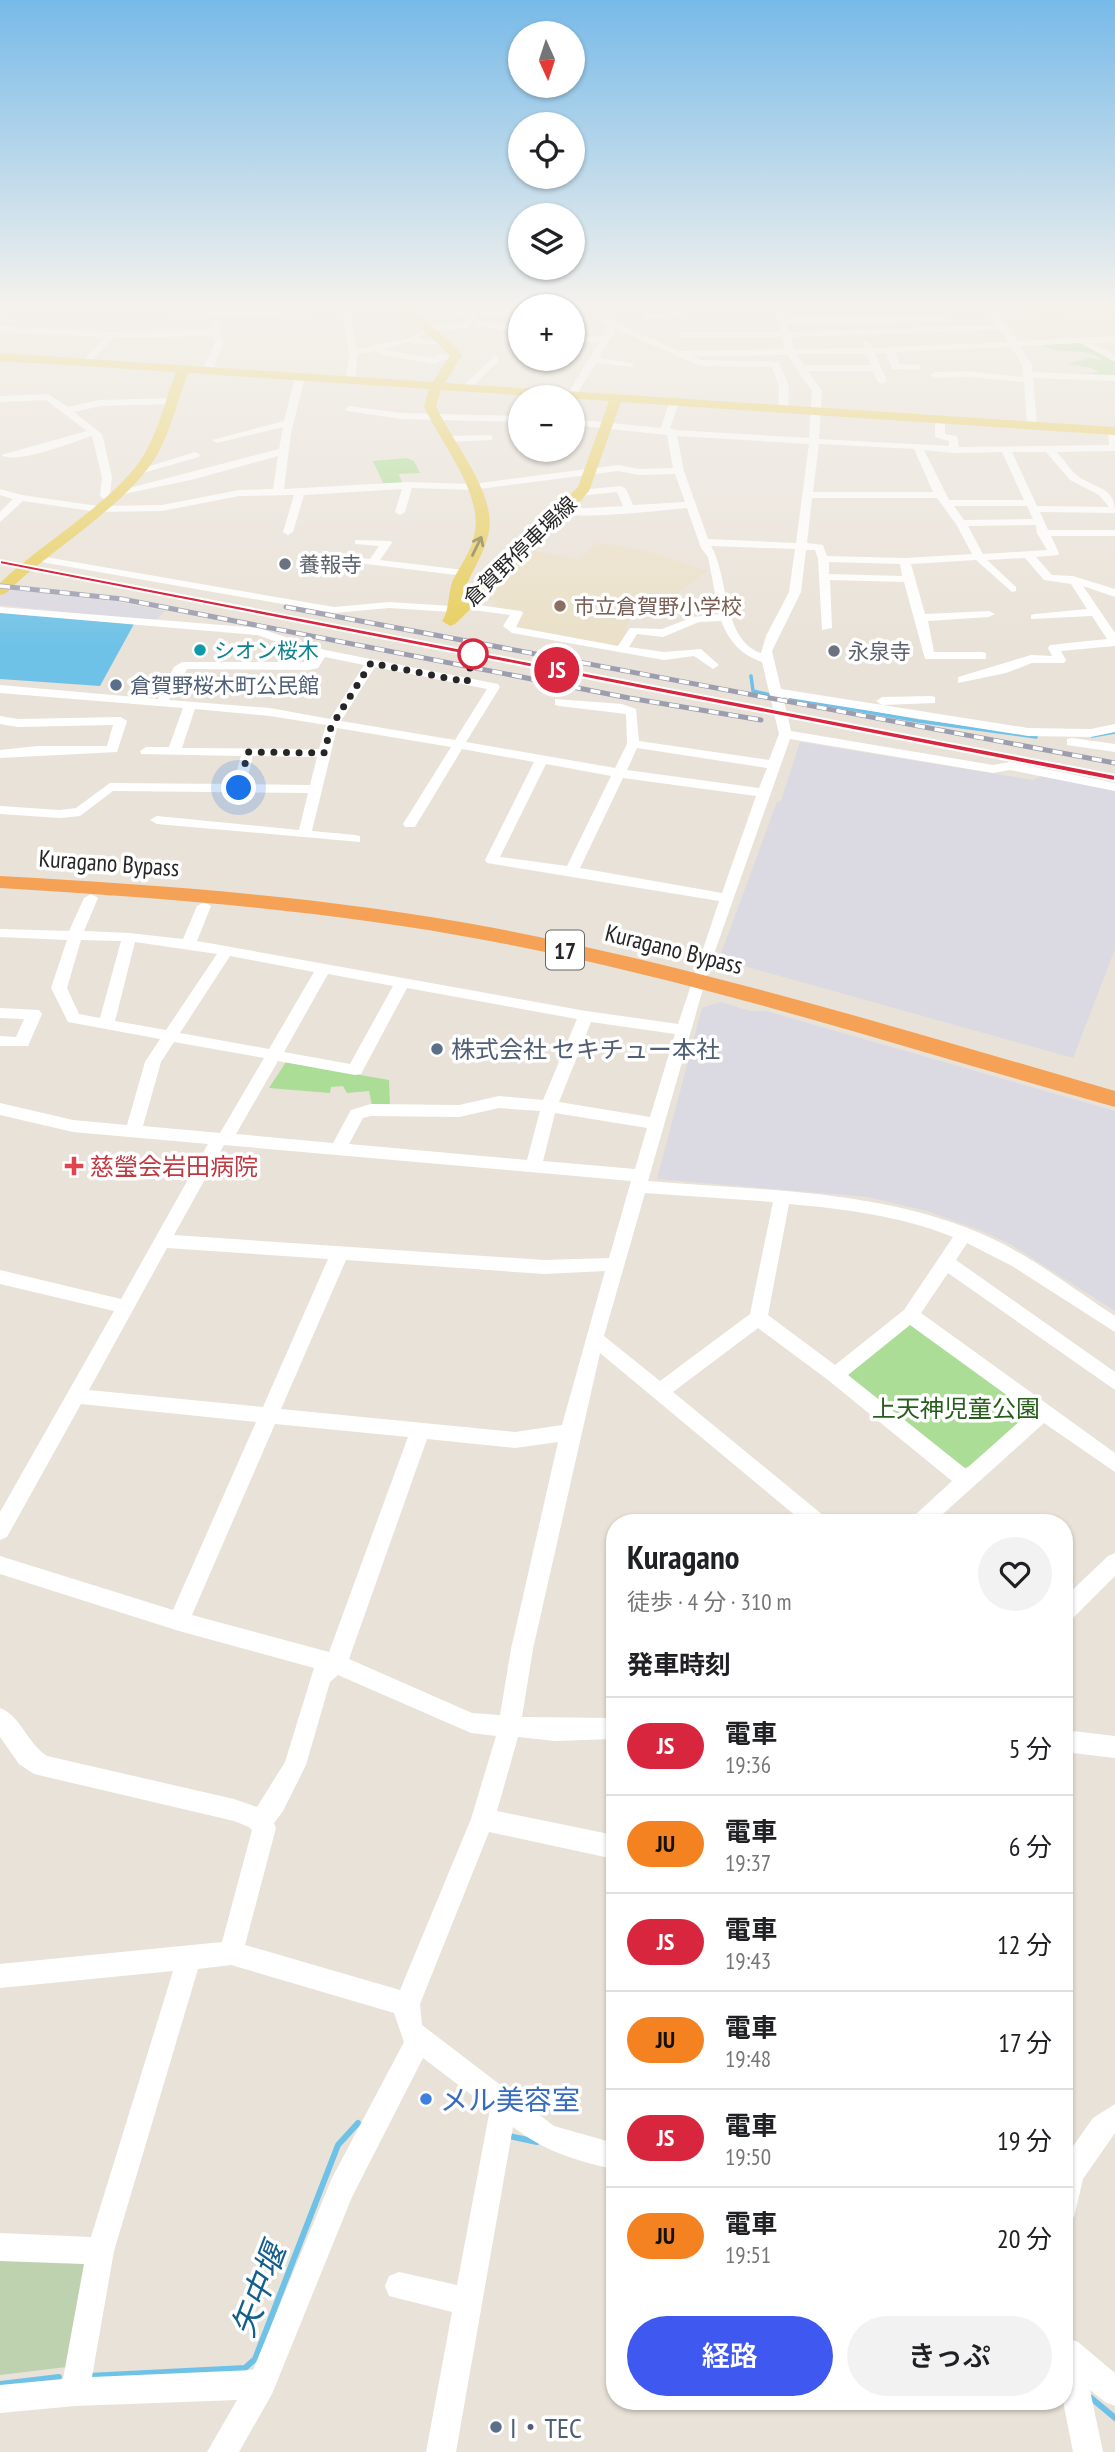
<!DOCTYPE html>
<html lang="ja">
<head>
<meta charset="utf-8">
<style>
  body { margin:0; font-family:"PT Sans Narrow","Noto Sans JP",sans-serif; background:#f2f2f2; color:#202124; height:100vh; display:flex; flex-direction:column; font-size:26px; white-space:nowrap }
  * { box-sizing:border-box; margin:0 }
  p { font-size:23px; color:#757577 }
  .icon { flex:none; width:38px; height:38px; fill:none; stroke:currentColor; stroke-width:2; stroke-linecap:round; stroke-linejoin:round }
  .map { position:relative; flex:1; overflow:hidden }
  .sheet { position:absolute; left:606px; top:1514px; width:467px; height:896px; display:flex; flex-direction:column; background:#fff; border-radius:28px; box-shadow:0 2px 5px #0004 }
  .sheet>* { flex:none }
  .badge { padding:0 14px; border-radius:23px; font-size:24px; line-height:46px }
  .needle { width:46px; rotate:177deg }
  .buttons { position:absolute; left:508px; top:21px; display:grid; gap:14px }
  .buttons a { display:grid; place-items:center; width:77px; height:77px; border-radius:50%; background:#fff; box-shadow:0 2px 5px #0004; font-size:35px }
  .you { position:absolute; width:35px; height:35px; margin:-18px; border:5px solid #fff; border-radius:50%; background:#1a73e8; box-shadow:0 0 0 10px #1a73e833 }
  .map>.badge { position:absolute; translate:-50% -50%; box-shadow:0 0 0 4px #fff }
  h2 { padding:0 21px; font-size:26px; line-height:63px }
  .round { display:grid; place-items:center; flex:none; width:74px; height:74px; border-radius:37px; background:#f2f2f2 }
  .overview { display:flex; align-items:center; justify-content:space-between; height:119px; padding:0 21px }
  h1 { font-size:33px; font-weight:600; line-height:52px }
  .cta { display:flex; gap:14px; margin-top:auto; padding:14px 21px }
  .cta a { flex:1; height:80px; border-radius:42px; background:#3f58ef; color:#fff; font-size:28px; font-weight:600; line-height:80px; text-align:center }
  .cta a+a { background:#f2f2f2; color:#202124 }
  ul { padding:0; list-style:none }
  li { display:flex; align-items:center; gap:21px; height:98px; padding:0 21px; border-top:2px solid #e0e0e0 }
  li div { flex:1 }
  li b { display:block; font-size:26px }
  li em { font-style:normal }
  li .badge { min-width:77px; font-weight:700; text-align:center }
  .map>svg:first-child { display:block }
  .industrial { fill:#dbd9e1 }
  .education { fill:#eae0c8 }
  .green { fill:#acdd97 }
  .cemetery { fill:#bfd2b0 }
  .pitch { fill:#bee492 }
  .water { fill:#6fc2e7 }
  .lines { fill:none; stroke-linecap:round; stroke-linejoin:round }
  .stream-far1 { stroke:#6fc2e7; stroke-width:3.5 }
  .stream { stroke:#6fc2e7; stroke-width:6 }
  .minor { fill:#fff; fill-rule:evenodd }
  .major { fill:#e8ce5e; fill-rule:evenodd }
  .highway { fill:#f5a257; fill-rule:evenodd }
  .rail-casing { stroke:#9c9eb0; stroke-width:5 }
  .rail { stroke:#fff; stroke-width:3.5; stroke-dasharray:10; stroke-linecap:butt }
  .oneway { stroke:#877a42 }
  .line { fill:#d7263d; stroke:#fff; stroke-width:2 }
  .walk { stroke:#262626; stroke-width:7; stroke-dasharray:0 12.6 }
  .worship-dot { fill:#6b7280; stroke:#fff; stroke-width:2.5 }
  .education-dot { fill:#8d6e63; stroke:#fff; stroke-width:2.5 }
  .culture-dot { fill:#0f9aa8; stroke:#fff; stroke-width:2.5 }
  .stop-dot { fill:#fff; stroke:#d7263d; stroke-width:3.5 }
  .service-dot { fill:#5c6f8a; stroke:#fff; stroke-width:2.5 }
  .health-dot { fill:#e0444e; stroke:#fff; stroke-width:2.5 }
  .shop-dot { fill:#3f7fe0; stroke:#fff; stroke-width:2.5 }
  .labels { text-anchor:middle; dominant-baseline:central; stroke-width:7; stroke-linejoin:round; paint-order:stroke }
  .far-street-label { font-size:21px; fill:#262626; stroke:#fff }
  .far-worship-label { font-size:21px; fill:#5b616d; stroke:#fff; text-anchor:start }
  .far-education-label { font-size:21px; fill:#785e54; stroke:#fff; text-anchor:start }
  .far-culture-label { font-size:21px; fill:#0d838f; stroke:#fff; text-anchor:start }
  .far-service-label { font-size:21px; fill:#4e5e75; stroke:#fff; text-anchor:start }
  .shield { fill:#fff; stroke:#676767; stroke-width:2 }
  .shield-label { font-size:23px; font-weight:bold; fill:#262626 }
  .street-label { font-size:24px; fill:#262626; stroke:#fff }
  .service-label { font-size:24px; fill:#4e5e75; stroke:#fff; text-anchor:start }
  .health-label { font-size:24px; fill:#be3a42; stroke:#fff; text-anchor:start }
  .park-label { font-size:24px; fill:#275e1c; stroke:#fff }
  .near-shop-label { font-size:28px; fill:#366cbe; stroke:#fff; text-anchor:start }
  .near-service-label { font-size:28px; fill:#4e5e75; stroke:#fff; text-anchor:start }
  .near-water-label { font-size:32px; font-style:italic; fill:#145e8d; stroke:#fff }
</style>
</head>
<body>
<div class="map">
<svg width="1115" height="2452" viewBox="0 0 1115 2452">
  <rect width="100%" height="100%" fill="#e9e2d8"/>
  <g class="industrial">
    <polygon points="7,589 104,599 165,611 154,622 0,605 0,596"/>
    <polygon points="800,742 1033,780 1041,776 1115,790 1115,949 1073,1058 719,959 777,802 781,801"/>
    <polygon points="720,1002 750,1011 766,1011 1115,1111 1115,1311 1010,1244 982,1231 927,1211 868,1197 657,1179 702,1008"/>
  </g>
  <g class="education">
    <polygon points="987,304 1115,304 1115,337 1034,340 1007,312 995,310"/>
    <polygon points="597,542 650,552 707,571 675,596 656,594 650,609 633,608 620,647 516,628 520,613 493,608 498,601 483,598 531,550 580,560"/>
  </g>
  <g class="green">
    <path d="M1080 343 1115 361V377L1070 375 1099 372 1092 368 1068 364 1088 358 1102 360C1087 345 1058 357 1041 344Z"/>
    <polygon points="407,458 414,461 420,473 399,474 402,483 384,485 373,461"/>
    <polygon points="286,1062 389,1080 390,1106 372,1105 369,1091 347,1093 343,1086 331,1087 330,1093 269,1088"/>
    <polygon points="907,1324 915,1325 1029,1409 1029,1414 971,1466 963,1468 850,1379 848,1373"/>
  </g>
  <polygon class="cemetery" points="0,2254 92,2260 67,2367 0,2375"/>
  <polygon class="pitch" points="1029,304 1115,304 1115,310 1043,314"/>
  <polygon class="water" points="0,612 134,624 100,686 0,679"/>
  <g class="lines">
    <g class="stream-far1">
      <polyline points="751,676 753,691 775,696"/>
      <polyline points="791,698 918,721 1036,737"/>
      <polyline points="1092,736 1115,732"/>
    </g>
    <g class="stream">
      <polyline points="509,2136 537,2142"/>
      <polyline points="88,2376 245,2368 255,2359 338,2145 358,2123"/>
      <polyline points="0,2384 59,2377"/>
      <polyline points="1090,2397 1115,2418"/>
    </g>
    <g class="minor">
      <polygon points="7,304 16,304 0,316 0,309"/>
      <polygon points="41,304 254,310 345,304 399,304 350,309 357,349 409,338 429,326 462,324 469,315 404,312 407,307 472,310 476,304 484,304 481,310 520,311 520,317 477,315 468,328 431,331 417,338 449,343 448,345 405,343 384,350 434,358 439,354 458,357 458,361 441,360 436,364 381,355 377,351 357,354 356,380 351,383 346,380 349,352 342,310 254,316 45,307"/>
      <path d="M580 304H590L617 323 679 351 785 349 782 337 682 338 678 335 682 332H781L775 309H674L677 304H985L996 309 1017 341 1115 336V342L1092 343 1115 355V362L1080 343 1020 346 1032 364V372L1115 375V381L1033 378 1037 425 1032 428 1027 425 1024 382 968 377 935 378 930 375 935 372 968 371 1023 377 1022 364 1011 347 895 352 899 364 920 365V369L917 370 892 369 886 353H875L887 381 882 384 877 381 873 371H808L822 391 819 439 949 446V441L935 437V419L940 416 945 419V434L957 436 959 447 1109 445 1108 431 1115 429V451L1057 452C1064 460 1071 471 1079 477 1097 489 1115 487 1115 513L1040 512 1048 530H1115V536H1051L1059 553 1058 555 1036 557 1052 575 1073 576 1115 589V597L1083 586 1115 633V646L1061 651 1066 660 1064 663H1032L1006 673 958 683V677L1031 655 1052 656 1048 648 1050 645 1107 639 1092 616 1031 619V615L1035 614 1087 609 1071 584 1044 580 1025 558 987 560 1016 587V591L1012 592 976 560 911 564 925 614 989 611 995 614 989 617 928 621 934 652H982L986 653V659H925L904 582 830 580 832 628 822 630 818 559 815 550H806L801 592 772 651 781 689 1028 728 1091 729 1115 724V732L1091 737 1028 736 783 697 791 731 993 765 1010 762 1115 783V791L1010 770 993 773 790 739 709 968 648 1181C764 1191 886 1189 993 1239 1037 1260 1075 1290 1115 1316V1332L1012 1266 967 1243 956 1260 1115 1372V1390L948 1273 921 1313 1115 1453V1472L1044 1423 934 1522H911L914 1516 952 1481 828 1380 758 1328 673 1392 824 1516 827 1522H803L600 1353 533 1649 522 1717 614 1718V1739L555 1741 518 1737 497 1811 614 1835V1859L489 1832 420 2004 422 2025 554 2126 614 2143V2169C576 2161 544 2151 513 2127L456 2452H426L452 2312 389 2296 385 2286 389 2276 399 2272 457 2285 490 2109 423 2058 352 2197 272 2394 239 2452H207L237 2400 75 2406 0 2413V2385L63 2379 84 2264 0 2261V2233L91 2237 173 1971 0 1988V1964L222 1942 252 1830 249 1827 234 1821 34 1774 19 1764 0 1737V1708C20 1715 28 1744 47 1756L234 1799 257 1807 285 1762 314 1668 179 1631 0 1574V1556L173 1610 256 1422 81 1404 7 1537 0 1540V1512L114 1311 0 1284V1270L121 1299 208 1144 73 1132 0 1115V1103L73 1120 127 1125 145 1062 160 1039 68 1022 51 988 67 940 0 937V929L69 931 84 898 91 894 98 898 84 931 129 933 183 939 197 906 204 902 211 906 197 941 586 1011 678 1024 719 901 487 863 485 860 534 762 462 749 415 827H405L403 824 451 747 337 728 312 831 355 835 360 836V842L157 824 150 820 157 816 299 830 308 793 113 791 80 816 60 818 0 814V806L60 810 76 808 110 783 233 784 241 756 141 754 140 751 146 747H169L183 708 0 693V685L158 699 174 667 182 662H309L315 655 257 635 0 613V607L258 628 325 650 498 684 500 687 466 742 615 768 627 744 626 714 559 706 555 705V699L622 704 636 709 639 741 769 760 779 734 762 662C740 654 730 642 721 621L699 622 663 637 637 634 629 647 664 652 701 649 719 665 713 669 694 656 664 660 512 633 503 626 510 615 465 609 459 606 465 603 521 611 523 613 516 627 618 646 630 628 662 629 693 617 719 614 708 557 701 548 687 508C664 510 572 521 558 512 564 508 611 507 623 506L617 492 579 496 574 493 579 490 621 486 626 489 633 505 685 502 675 474 639 475 618 471 472 490 412 488 405 512 400 515 395 512 402 489 304 495 293 532 288 535 283 532 294 495 239 496 162 511 98 512 23 501 0 522V512L13 499 0 495V489L22 495 98 506 162 505 239 490 273 489 278 456 195 479 119 495 114 492 279 449 283 427 217 443 212 440 284 421 295 377 300 374 305 377 291 433 284 489 408 482 472 484 618 465 639 469 673 468 667 435 572 425V419L661 428 669 402 674 399 679 402 670 428 675 430 809 438 812 391 787 355 691 356 701 360 779 362 789 387 788 409 783 412 778 409 779 387 772 367 700 366 616 329 599 358 633 363V367L596 363 575 397H569L567 395 599 342H572V336L602 337 609 326ZM784 309H981L990 313 997 325 789 332 787 324 942 321 946 318 942 315 786 318ZM1001 330 1008 342 873 348 867 341 863 344 864 348 794 349 791 337ZM796 354H866L871 365H804ZM677 436 809 444 796 543 708 539 684 471ZM819 444 914 449 933 492H813ZM924 450 954 453 1002 452 1024 500H949ZM1012 452H1046L1070 480 1099 495 1109 507 1037 506ZM812 498H937L956 524 972 554 905 558 827 556 823 545 807 543ZM954 506H1027L1033 519 964 520ZM1036 525 1037 533 1047 550 983 554 968 526ZM711 546 795 549 789 592 766 636 761 653C722 640 729 576 711 546ZM829 562 900 564 902 576 829 574ZM325 657 364 665 330 719 270 708 169 700 187 669 309 670 318 668ZM375 667 487 689 455 740 341 721ZM195 709 270 716 326 725 319 749 182 748ZM637 748 767 768 759 788 627 770ZM253 756 317 757 310 785 246 784ZM546 764 611 776 567 866 500 857ZM623 778 756 796 722 893 580 868ZM81 940 121 941 100 1018 79 1014 67 988ZM135 942 217 954 166 1030 115 1021ZM230 956 314 972 269 1049 180 1033ZM328 974 393 986 350 1064 284 1052ZM407 988 577 1019 543 1100 499 1096 459 1105 371 1104 351 1110 333 1143 236 1134 278 1061 355 1075 361 1074ZM591 1022 675 1034 650 1117 559 1102ZM174 1042 264 1058 220 1133 143 1126 161 1062ZM499 1108 540 1111 527 1160 349 1144 363 1118 371 1116 459 1117ZM555 1113 647 1128 635 1169 543 1161ZM224 1145 631 1181 609 1258 544 1260 174 1235ZM645 1193 773 1202 750 1314 660 1381 604 1336ZM789 1204C845 1209 901 1216 953 1237L904 1310 835 1365 768 1315ZM167 1248 328 1259 263 1407 89 1390ZM346 1260 544 1274 605 1271 562 1425 515 1432 281 1409ZM910 1325 1030 1412 966 1469 848 1375ZM275 1424 408 1437 329 1652 192 1615ZM427 1439 515 1448 558 1442 511 1649 500 1715 472 1713 349 1659ZM338 1675 471 1733 496 1736 471 1819 400 1990 245 1945 276 1828 274 1823 283 1811 306 1765 330 1682ZM231 1965 394 2013 404 2042 332 2178 253 2370 92 2377 114 2251 198 1969Z"/>
      <polygon points="679,312 682,317 646,319 642,316 646,313"/>
      <polygon points="215,320 219,323 219,333 224,341 212,371 207,374 202,371 216,341 212,336 114,338 86,366 81,363 105,337 0,332 0,326 112,332 211,330 211,323"/>
      <polygon points="478,320 520,327 520,333 475,325"/>
      <polygon points="495,356 498,357 498,361 469,390 463,390 463,386"/>
      <path d="M48 394 68 407 100 400 172 398 177 401 172 404 100 406 74 412 102 434 112 477 110 495 114 500 109 503 100 496 102 477 92 436C73 442 17 465 1 455L87 431 46 400 0 402V396Z"/>
      <polygon points="350,406 401,413 520,416 520,422 401,419 347,411 345,409"/>
      <polygon points="489,435 492,436 492,440 448,442 443,439 448,436"/>
      <polygon points="195,452 200,455 199,457 139,474 134,471"/>
      <polygon points="355,540 391,541 392,543 380,560 464,570 470,573 464,576 350,562 349,560 354,557 370,559 379,546 355,544"/>
      <polygon points="34,555 334,607 389,602 452,606 458,609 452,612 389,608 334,613 30,560 29,558"/>
      <polygon points="931,696 935,697 935,703 882,705 876,701 882,697"/>
      <polygon points="0,716 18,719 121,717 127,721 117,752 0,758 0,750 38,746 107,746 113,725 18,727 0,724"/>
      <polygon points="1072,738 1115,744 1115,752 1067,745 1067,739"/>
      <polygon points="0,1008 39,1010 42,1014 28,1046 0,1046 0,1036 16,1037 24,1019 0,1018"/>
      <polygon points="1115,1553 1115,1576 1072,1619 1064,1621 1064,1598 1108,1556"/>
      <polygon points="1064,1730 1115,1736 1115,1758 1064,1752"/>
      <polygon points="1115,2104 1115,2133 1083,2179 1074,2217 1064,2221 1064,2159 1093,2118"/>
      <polygon points="1068,2338 1078,2342 1115,2373 1115,2406 1105,2402 1090,2390 1103,2452 1073,2452 1063,2401 1064,2339"/>
    </g>
    <path class="major" d="M395 304H407L455 346 462 355 445 383 1115 427V435L621 402 589 491 568 515 455 624 450 626 442 621C449 613 448 592 453 580 460 566 471 552 474 536 485 494 440 443 424 406L429 389 188 373C178 399 171 429 158 453 129 505 49 550 5 594L0 595V583C41 543 118 500 145 453 159 429 166 398 176 372L0 361V353L433 382 450 355ZM441 390 609 401 578 487 461 602C466 578 482 560 488 536 499 494 452 443 436 406Z"/>
    <path class="highway" d="M0 876C164 885 328 897 489 927 701 967 908 1031 1115 1091V1107C907 1049 702 981 490 941 328 910 164 898 0 888Z"/>
    <g class="rail-casing">
      <g id="rail">
        <polyline points="0,562 1115,778"/>
        <polyline points="0,586 122,599 629,698 761,720"/>
        <polyline points="286,607 1115,763"/>
      </g>
    </g>
    <use href="#rail" class="rail"/>
  </g>
  <defs><path id="oneway-shaft" d="M-6 0H5M1.5-3L5.5 0L1.5 3" fill="none" stroke-width="1.6" stroke-linecap="round" stroke-linejoin="round" transform="scale(1.75)"/></defs>
  <use class="oneway" href="#oneway-shaft" transform="translate(477 546) rotate(-64)"/>
  <linearGradient id="sky" x2="0" y2="1"><stop stop-color="#77bae8"/><stop offset="0.47" stop-color="#f5f2ed"/><stop offset="1" stop-color="#f5f2ed" stop-opacity="0"/></linearGradient>
  <rect width="1115" height="647" fill="url(#sky)"/>
  <polygon class="line" points="0,560 1115,775 1115,781 0,564"/>
  <g class="lines">
    <polyline class="walk" points="239,788 248,752 324,753 331,727 371,663 467,682 473,654"/>
  </g>
  <g class="worship-dot">
    <circle cx="285" cy="564" r="7"/>
    <circle cx="834" cy="651" r="7"/>
  </g>
  <circle class="education-dot" cx="560" cy="606" r="7"/>
  <circle class="culture-dot" cx="200" cy="650" r="7"/>
  <circle class="stop-dot" cx="473" cy="654" r="14"/>
  <g class="service-dot">
    <circle cx="116" cy="685" r="7"/>
    <circle cx="437" cy="1049" r="7"/>
    <circle cx="496" cy="2427" r="7"/>
  </g>
  <path class="health-dot" d="M70.5 1155.5h7v7h7v7h-7v7h-7v-7h-7v-7h7z"/>
  <circle class="shop-dot" cx="426" cy="2099" r="7"/>
  <g class="labels">
    <g class="far-street-label">
      <text transform="translate(520 551) rotate(-44)">倉賀野停車場線</text>
    </g>
    <g class="far-worship-label">
      <text x="299" y="564">養報寺</text>
      <text x="848" y="651">永泉寺</text>
    </g>
    <g class="far-education-label">
      <text x="574" y="606">市立倉賀野小学校</text>
    </g>
    <g class="far-culture-label">
      <text x="214" y="650">シオン桜木</text>
    </g>
    <g class="far-service-label">
      <text x="130" y="685">倉賀野桜木町公民館</text>
    </g>
    <rect class="shield" x="546" y="930.5" width="38" height="39" rx="5"/>
    <g class="shield-label">
      <text x="565" y="950">17</text>
    </g>
    <g class="street-label">
      <text transform="translate(109 863) rotate(4)">Kuragano Bypass</text>
      <text transform="translate(674 949) rotate(14)">Kuragano Bypass</text>
    </g>
    <g class="service-label">
      <text x="451" y="1049">株式会社 セキチュー本社</text>
    </g>
    <g class="health-label">
      <text x="90" y="1166">慈瑩会岩田病院</text>
    </g>
    <g class="park-label">
      <text x="956" y="1408">上天神児童公園</text>
    </g>
    <g class="near-shop-label">
      <text x="440" y="2099">メル美容室</text>
    </g>
    <g class="near-service-label">
      <text x="510" y="2427">I・TEC</text>
    </g>
    <g class="near-water-label">
      <text transform="translate(258 2290) rotate(-69)">矢中堰</text>
    </g>
  </g>
</svg>
<div class="buttons">
<a><svg class="needle" viewBox="-14 -14 28 28"><path d="M0-13l5 13h-10z" fill="#e53935"/><path d="M0 13l5-13h-10z" fill="#757577"/></svg></a>
<a><svg class="icon" aria-label="locate" viewBox="0 0 24 24"><circle cx="12" cy="12" r="6"/><path d="M12 2v4M12 18v4M2 12h4M18 12h4"/></svg></a>
<a><svg class="icon" aria-label="layers" viewBox="0 0 24 24"><path d="M12 4l9 5-9 5-9-5zM3 14l9 5 9-5"/></svg></a>
<a>+</a>
<a>−</a>
</div>
<div class="you" style="left:239px;top:788px"></div>
<b class="badge" style="left:557px;top:670px;background:#d7263d;color:#fff">JS</b>
<section class="sheet">
<div class="overview"><div><h1>Kuragano</h1><p>徒歩 · 4 分 · 310 m</p></div><a class="round"><svg class="icon" aria-label="heart" viewBox="0 0 24 24"><path d="M12 20l-8-8c-3-5 5-10 8-4 3-6 11-1 8 4z"/></svg></a></div>
<h2>発車時刻</h2>
<ul>
<li><span class="badge" style="background:#d7263d;color:#fff">JS</span><div><b>電車</b><p>19:36</p></div><em>5 分</em></li>
<li><span class="badge" style="background:#f58220;color:#111">JU</span><div><b>電車</b><p>19:37</p></div><em>6 分</em></li>
<li><span class="badge" style="background:#d7263d;color:#fff">JS</span><div><b>電車</b><p>19:43</p></div><em>12 分</em></li>
<li><span class="badge" style="background:#f58220;color:#111">JU</span><div><b>電車</b><p>19:48</p></div><em>17 分</em></li>
<li><span class="badge" style="background:#d7263d;color:#fff">JS</span><div><b>電車</b><p>19:50</p></div><em>19 分</em></li>
<li><span class="badge" style="background:#f58220;color:#111">JU</span><div><b>電車</b><p>19:51</p></div><em>20 分</em></li>
</ul>
<div class="cta"><a>経路</a><a>きっぷ</a></div>
</section>
</div>
</body>
</html>
